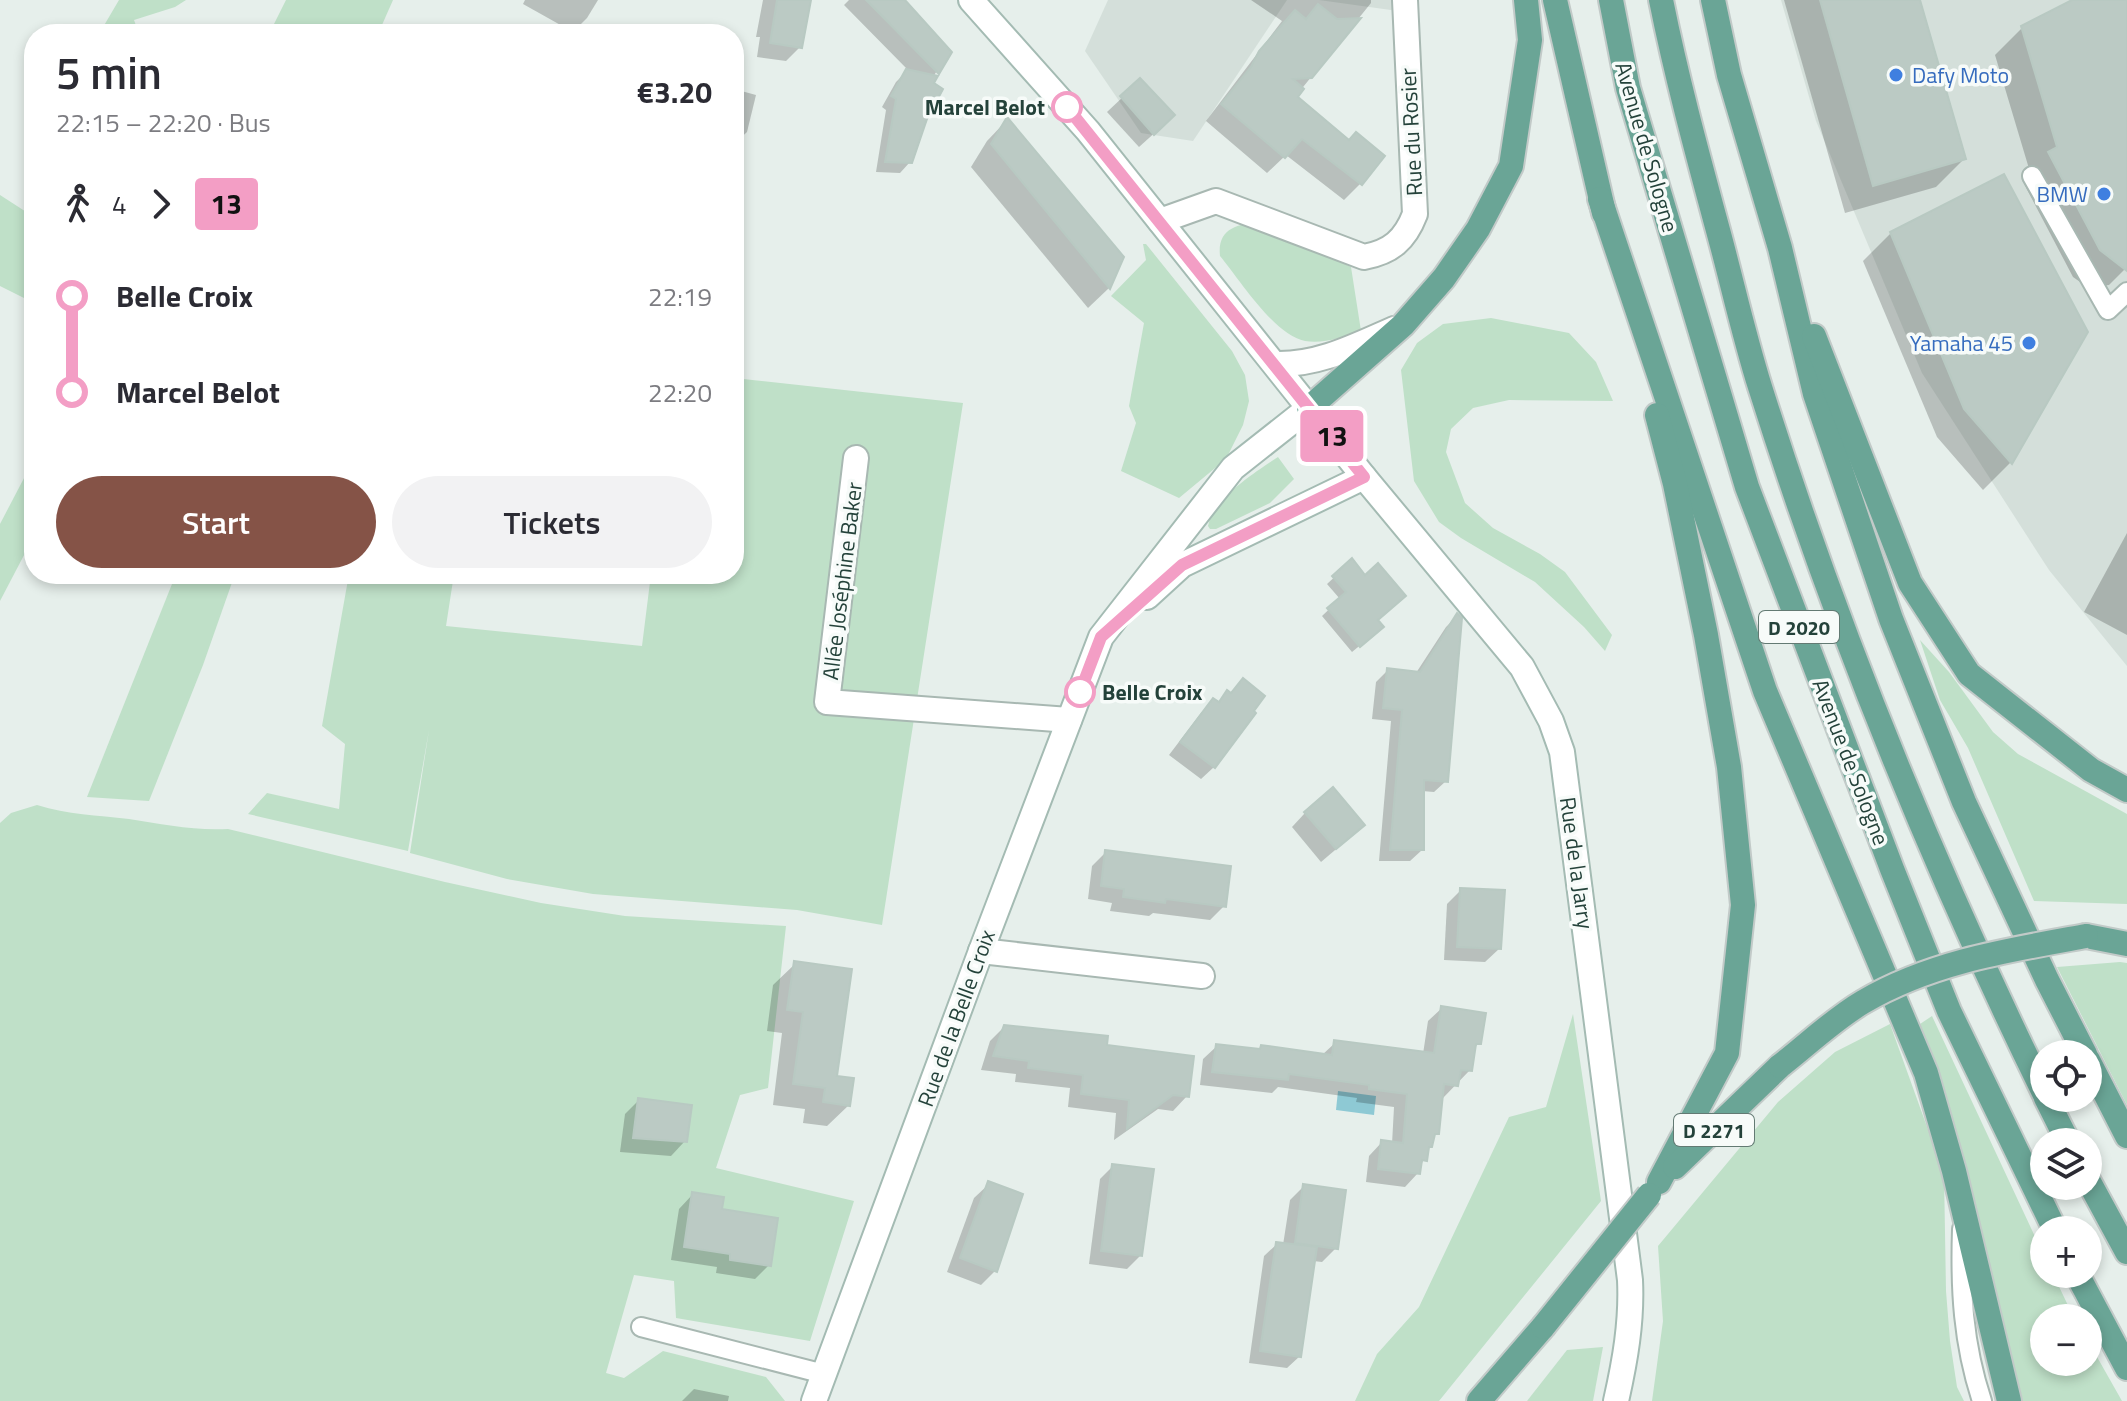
<!DOCTYPE html>
<html lang="en">
<head>
<meta charset="utf-8">
<style>
  body { margin:0; font-family:"Titillium Web",sans-serif; background:#f2f2f3; color:#2b2b33; height:100vh; display:flex; flex-direction:column; font-size:30px; white-space:nowrap }
  * { box-sizing:border-box; margin:0 }
  p { font-size:26px; color:#7c7c81 }
  .icon { flex:none; width:44px; height:44px; fill:none; stroke:currentColor; stroke-width:2; stroke-linecap:round; stroke-linejoin:round }
  .map { position:relative; flex:1; overflow:hidden }
  .details { position:absolute; left:24px; top:24px; width:720px; height:560px; display:flex; flex-direction:column; background:#fff; border-radius:32px; box-shadow:0 4px 12px #0003 }
  .details>* { flex:none }
  .badge { padding:0 16px; border-radius:6px; font-size:28px; line-height:52px }
  .fabs { position:absolute; left:2030px; top:1040px; display:grid; gap:16px }
  .fabs a { display:grid; place-items:center; width:72px; height:72px; border-radius:50%; background:#fff; box-shadow:0 4px 12px #0003; font-size:40px }
  .map>.badge { position:absolute; translate:-50% -50%; box-shadow:0 0 0 4px #fff }
  .legs { display:flex; align-items:center; gap:12px; height:88px; padding:0 32px; font-size:26px }
  .legs p { margin-inline-start:auto }
  .head { display:flex; align-items:center; justify-content:space-between; height:136px; padding:0 32px }
  h1 { font-size:44px; font-weight:600; line-height:60px }
  .action { display:flex; gap:16px; margin-top:auto; padding:16px 32px }
  .action a { flex:1; height:92px; border-radius:48px; background:#855347; color:#fff; font-size:32px; font-weight:600; line-height:92px; text-align:center }
  .action a+a { background:#f2f2f3; color:#2b2b33 }
  ul { padding:0 32px; list-style:none }
  li { display:flex; align-items:center; gap:28px; height:96px; font-size:30px }
  li i { display:grid; place-items:center; width:12px; height:100%; margin:0 10px; background:currentColor }
  li i::after { content:''; width:20px; height:20px; margin:-10px; border:6px solid; border-radius:50%; background:#fff }
  li p { margin-inline-start:auto }
  li:first-child i { background:linear-gradient(#0000 50%,currentColor 0) }
  li:last-child i { background:linear-gradient(currentColor 50%,#0000 0) }
  .map>svg:first-child { display:block }
  .built { fill:#d4dfda }
  .green { fill:#bfe0c8 }
  .water { fill:#8ec9d4 }
  .shadow { fill:#0003 }
  .building { fill:#bbcac4; stroke:#b8c9c2; stroke-width:2 }
  .lines { fill:none; stroke-linecap:round; stroke-linejoin:round }
  .service-casing { stroke:#a8b8b2; stroke-width:22 }
  .minor-casing { stroke:#a8b8b2; stroke-width:28 }
  .secondary-casing { stroke:#a4bbb3; stroke-width:28 }
  .primary-casing { stroke:#c2cac8; stroke-width:28 }
  .service { stroke:#fff; stroke-width:18 }
  .minor { stroke:#fff; stroke-width:24 }
  .secondary { stroke:#fff; stroke-width:24 }
  .primary { stroke:#6aa596; stroke-width:24 }
  .primary-bridge-casing { stroke:#c2cac8; stroke-width:28; stroke-linecap:butt }
  .primary-bridge { stroke:#6aa596; stroke-width:24 }
  .line-1-casing { stroke:#fff; stroke-width:18 }
  .line-1 { stroke:#f39ec5; stroke-width:12 }
  .shop-dot { fill:#3f7fe0; stroke:#f7fbf9; stroke-width:3 }
  .stop-1-dot { fill:#fff; stroke:#f39ec5; stroke-width:4 }
  .labels { text-anchor:middle; dominant-baseline:central; stroke-width:7; stroke-linejoin:round; paint-order:stroke }
  .shield { fill:#f7fbf9; stroke:#637a73; stroke-width:2 }
  .shield-label { font-size:20px; font-weight:bold; fill:#24423a }
  .shop-label { font-size:22px; fill:#366cbe; stroke:#f7fbf9; text-anchor:end }
  .stop-label { font-size:22px; font-weight:bold; fill:#24423a; stroke:#f7fbf9; text-anchor:end }
  .street-label { font-size:22px; fill:#24423a; stroke:#f7fbf9 }
</style>
</head>
<body>
<div class="map">
<svg width="2127" height="1401" viewBox="0 0 2127 1401">
  <rect width="100%" height="100%" fill="#e6efeb"/>
  <g class="built">
    <polygon points="1108,0 1287,0 1193,141 1141,133 1085,51"/>
    <polygon points="1319,0 1397,0 1398,11"/>
    <polygon points="1781,0 2127,0 2127,666 2049,570 1922,373 1816,121"/>
  </g>
  <g class="green">
    <polygon points="119,0 186,0 175,7 134,20 139,34 99,34"/>
    <polygon points="286,0 393,0 378,34 269,34"/>
    <polygon points="0,195 34,217 34,303 0,286"/>
    <path d="M1259 222 1351 267 1361 331C1343 337 1324 344 1305 341 1274 335 1240 280 1220 256 1217 229 1237 224 1259 222Z"/>
    <polygon points="1143,244 1146,244 1232,351 1245,375 1249,401 1243,425 1226,459 1179,498 1121,471 1136,423 1129,406 1144,323 1111,296 1146,260"/>
    <polygon points="1491,318 1569,333 1596,362 1613,401 1509,400 1473,408 1451,429 1446,452 1465,503 1493,528 1540,554 1565,572 1612,635 1605,651 1584,627 1535,582 1461,538 1439,522 1414,481 1401,370 1417,343 1443,324"/>
    <polygon points="734,378 963,403 882,925 797,910 593,894 507,879 410,853 429,730 408,851 248,814 267,793 339,809 345,744 322,726 349,574 454,574 446,626 642,646 651,574 734,574"/>
    <path d="M1278 457 1294 479 1270 503 1216 529H1210L1208 526C1213 499 1255 472 1278 457Z"/>
    <polygon points="34,459 34,536 0,601 0,524"/>
    <polygon points="176,574 235,574 203,665 149,801 87,797"/>
    <polygon points="1920,640 1949,672 1993,732 2018,754 2127,814 2127,904 2034,901 1968,748 1940,700"/>
    <path d="M37 805C68 815 97 815 129 819 162 824 194 831 228 829L445 882 541 903 625 916 786 926 768 1088 740 1095 716 1168 854 1201 810 1341 676 1318 674 1281 634 1275 606 1373 624 1378 663 1351 766 1377 785 1401H0V823L11 813Z"/>
    <polygon points="2120,962 2127,963 2127,1105 2057,967"/>
    <polygon points="1573,1014 1601,1201 1439,1401 1355,1401 1377,1354 1419,1307 1509,1117 1546,1107"/>
    <polygon points="1932,1016 2044,1256 2044,1274 2053,1274 2074,1318 2044,1318 2044,1362 2088,1362 2088,1341 2122,1401 2023,1401 1975,1210 1920,1024"/>
    <polygon points="1890,1024 1944,1174 1946,1291 1950,1341 1957,1387 1964,1401 1652,1401 1663,1321 1658,1246 1778,1102 1835,1052"/>
    <polygon points="1603,1347 1593,1401 1527,1401 1567,1350"/>
  </g>
  <polygon class="water" points="1338,1091 1376,1096 1374,1115 1336,1110"/>
  <g class="shadow">
    <polygon points="525,0 598,0 587,18 573,32 523,4"/>
    <polygon points="763,0 809,0 800,47 786,61 757,57 760,37 756,37"/>
    <polygon points="849,0 902,0 949,52 933,77 925,118 910,162 900,173 876,172 886,110 882,107 896,82 908,70 844,5"/>
    <polygon points="1251,0 1371,0 1371,3 1295,97 1360,184 1344,200 1286,155 1267,173 1206,121 1282,21"/>
    <polygon points="1784,0 1918,0 1964,159 1936,187 1845,213"/>
    <polygon points="2076,0 2127,0 2127,267 2109,285 2095,287 2083,284 2073,277 2022,180 2030,172 1995,55 2022,28"/>
    <polygon points="413,28 425,34 407,34"/>
    <polygon points="1140,81 1159,129 1139,147 1107,112"/>
    <polygon points="734,89 756,95 747,132 734,144"/>
    <polygon points="1007,120 1121,258 1109,288 1088,308 971,167 987,141"/>
    <polygon points="1891,233 2011,462 1983,490 1937,437 1863,261"/>
    <polygon points="2127,533 2127,635 2084,612"/>
    <polygon points="1352,561 1365,577 1376,621 1375,633 1352,652 1322,616 1340,599 1327,584"/>
    <polygon points="1457,616 1446,781 1434,792 1422,791 1422,850 1410,861 1379,861 1391,721 1372,719 1376,682 1388,670 1416,673 1446,627"/>
    <polygon points="1243,681 1214,767 1201,779 1169,755 1201,713 1214,701 1217,703 1227,693 1229,694"/>
    <polygon points="1305,813 1348,839 1321,862 1292,827"/>
    <polygon points="1106,852 1224,906 1210,920 1153,913 1149,916 1110,911 1112,903 1088,899 1092,866"/>
    <polygon points="1461,890 1500,948 1485,962 1444,960 1447,904"/>
    <polygon points="795,964 835,1078 849,1105 827,1126 803,1123 805,1109 773,1105 782,1033 767,1031 773,985"/>
    <polygon points="1442,1008 1479,1043 1473,1049 1470,1070 1443,1098 1440,1098 1437,1133 1432,1138 1418,1173 1405,1187 1366,1182 1369,1156 1382,1142 1392,1144 1394,1107 1356,1102 1357,1098 1278,1087 1272,1093 1200,1085 1203,1059 1217,1046 1258,1050 1261,1047 1322,1055 1335,1043 1423,1054 1428,1021"/>
    <polygon points="1004,1027 1104,1046 1187,1096 1173,1111 1158,1109 1114,1140 1116,1113 1068,1107 1070,1088 1015,1082 1016,1074 981,1070 990,1041"/>
    <polygon points="639,1100 685,1141 671,1156 620,1152 625,1114"/>
    <polygon points="1113,1166 1140,1256 1127,1269 1089,1264 1100,1179"/>
    <polygon points="989,1184 995,1271 981,1285 947,1272 974,1198"/>
    <polygon points="1304,1186 1336,1248 1322,1262 1313,1261 1300,1356 1287,1368 1249,1363 1264,1256 1277,1244 1283,1245 1290,1200"/>
    <polygon points="693,1194 720,1211 769,1265 755,1279 716,1273 717,1267 671,1260 679,1209"/>
    <polygon points="694,1389 729,1396 728,1401 682,1401"/>
  </g>
  <g class="building">
    <polygon points="777,0 811,0 802,48 770,43"/>
    <polygon points="866,0 905,0 952,52 939,74"/>
    <polygon points="1820,0 1920,0 1966,159 1873,186"/>
    <polygon points="2072,0 2127,0 2127,271 2100,250 2048,152 2057,147 2021,26"/>
    <polygon points="1318,4 1337,19 1361,18 1312,78 1293,79 1304,89 1298,97 1349,140 1356,132 1385,156 1362,185 1302,139 1285,158 1221,104 1251,67 1259,51 1295,10 1306,19"/>
    <polygon points="906,69 938,76 934,83 943,89 927,119 912,163 885,162 896,99 891,96"/>
    <polygon points="1140,78 1175,115 1154,135 1120,96"/>
    <polygon points="1007,117 1124,257 1110,289 991,144"/>
    <polygon points="2004,174 2088,332 2012,464 1964,409 1890,232"/>
    <polygon points="1352,558 1365,575 1378,563 1406,596 1378,620 1384,627 1360,647 1327,608 1346,592 1332,576"/>
    <polygon points="1457,613 1462,618 1448,782 1424,780 1424,850 1390,850 1402,710 1383,708 1387,668 1420,672"/>
    <polygon points="1243,678 1265,696 1254,711 1256,713 1215,768 1180,742 1213,698 1219,702 1227,690 1231,693"/>
    <polygon points="1333,787 1365,825 1336,849 1304,812"/>
    <polygon points="1105,850 1231,866 1226,907 1166,899 1165,903 1123,897 1124,889 1101,886"/>
    <polygon points="1460,888 1505,890 1501,949 1457,947"/>
    <polygon points="794,961 852,969 837,1076 854,1078 850,1106 823,1102 825,1088 793,1084 803,1012 787,1010"/>
    <polygon points="1441,1006 1486,1013 1481,1044 1476,1044 1472,1071 1461,1070 1458,1086 1444,1084 1439,1134 1435,1134 1432,1147 1429,1147 1427,1161 1422,1160 1420,1174 1378,1169 1381,1140 1403,1143 1407,1094 1369,1089 1369,1085 1289,1074 1288,1080 1212,1072 1216,1044 1260,1049 1261,1045 1332,1055 1334,1040 1434,1053"/>
    <polygon points="1004,1025 1108,1036 1107,1045 1194,1056 1189,1097 1173,1095 1127,1129 1129,1100 1081,1094 1083,1075 1028,1068 1029,1061 993,1056"/>
    <polygon points="638,1098 692,1105 687,1142 633,1138"/>
    <polygon points="1112,1164 1154,1169 1142,1256 1101,1251"/>
    <polygon points="988,1181 1023,1194 997,1272 960,1258"/>
    <polygon points="1303,1184 1346,1190 1338,1249 1295,1243"/>
    <polygon points="692,1192 724,1197 722,1209 778,1218 771,1266 730,1260 730,1254 684,1247"/>
    <polygon points="1276,1242 1317,1247 1301,1357 1260,1351"/>
  </g>
  <g class="lines">
    <g class="service-casing">
      <g id="service">
        <polyline points="2032,176 2108,310 2127,292"/>
        <path d="M1962 1229C1960 1289 1963 1344 1982 1401"/>
        <polyline points="641,1327 824,1374"/>
      </g>
    </g>
    <g class="minor-casing">
      <g id="minor">
        <path d="M1160 221 1216 201 1364 257C1391 252 1405 240 1415 214L1405 0"/>
        <path d="M1276 364C1319 365 1355 346 1394 329"/>
        <polyline points="856,458 827,702 1069,720"/>
        <polyline points="981,951 1202,976"/>
      </g>
    </g>
    <g class="secondary-casing">
      <g id="secondary">
        <path d="M971 0 1088 131 1364 477 1522 667 1551 721 1562 752 1630 1280C1632 1322 1625 1361 1616 1401"/>
        <polyline points="1147,597 1182,565 1364,477"/>
        <polyline points="814,1401 981,951 1101,637 1233,468 1309,408"/>
      </g>
    </g>
    <g class="primary-casing">
      <g id="primary">
        <polyline points="1555,0 1604,213"/>
        <polyline points="1611,0 1628,88 1747,487 1892,869 1949,1011 2055,1230"/>
        <path d="M1661 0C1676 75 1696 149 1716 223 1731 277 1743 333 1760 387 1835 625 1934 868 2044 1093"/>
        <polyline points="1713,0 1729,75 1780,248 1815,394 1891,619 1964,802 2047,980 2085,1054"/>
        <polyline points="1600,199 1765,691 1926,1073 1954,1171 2009,1401"/>
        <polyline points="1814,336 1910,583 1969,674 2091,770 2127,790"/>
        <polyline points="1309,408 1403,325 1444,278 1478,229 1511,166 1530,40 1526,0"/>
        <polyline points="1657,415 1675,484 1706,635 1729,767 1743,905 1727,1053 1659,1182"/>
        <polyline points="2086,936 2127,944"/>
        <polyline points="2088,1060 2127,1136"/>
        <polyline points="2046,1098 2068,1142"/>
        <polyline points="1675,1167 1780,1066"/>
        <polyline points="2088,1180 2127,1252"/>
        <polyline points="2077,1274 2127,1368"/>
        <polyline points="1479,1401 1543,1327"/>
      </g>
    </g>
    <use href="#service" class="service"/>
    <use href="#minor" class="minor"/>
    <use href="#secondary" class="secondary"/>
    <use href="#primary" class="primary"/>
    <g class="primary-bridge-casing">
      <g id="primary-bridge">
        <path d="M1780 1066C1807 1045 1834 1019 1863 1002 1931 962 2009 950 2086 936"/>
        <polyline points="1543,1327 1649,1195"/>
      </g>
    </g>
    <use href="#primary-bridge" class="primary-bridge"/>
  </g>
  <g class="lines">
    <g class="line-1-casing">
      <polyline id="line-1" points="1067,107 1364,477 1182,565 1101,637 1080,692"/>
    </g>
    <use href="#line-1" class="line-1"/>
  </g>
  <g class="shop-dot">
    <circle cx="1896" cy="75" r="8"/>
    <circle cx="2104" cy="194" r="8"/>
    <circle cx="2029" cy="343" r="8"/>
  </g>
  <g class="stop-1-dot">
    <circle cx="1067" cy="107" r="14"/>
    <circle cx="1080" cy="692" r="14"/>
  </g>
  <g class="labels">
    <g class="shield">
      <rect x="1759" y="611" width="80" height="32" rx="6"/>
      <rect x="1674" y="1114" width="80" height="32" rx="6"/>
    </g>
    <g class="shield-label">
      <text x="1799" y="627">D 2020</text>
      <text x="1714" y="1130">D 2271</text>
    </g>
    <g class="shop-label">
      <text x="1912" y="75" text-anchor="start">Dafy Moto</text>
      <text x="2088" y="194">BMW</text>
      <text x="2013" y="343">Yamaha 45</text>
    </g>
    <g class="stop-label">
      <text x="1045" y="107">Marcel Belot</text>
      <text x="1102" y="692" text-anchor="start">Belle Croix</text>
    </g>
    <g class="street-label">
      <text transform="translate(1411 132) rotate(-93)">Rue du Rosier</text>
      <text transform="translate(1647 147) rotate(74)">Avenue de Sologne</text>
      <text transform="translate(842 581) rotate(-83)">Allée Joséphine Baker</text>
      <text transform="translate(1851 762) rotate(69)">Avenue de Sologne</text>
      <text transform="translate(1577 863) rotate(82)">Rue de la Jarry</text>
      <text transform="translate(956 1018) rotate(-70)">Rue de la Belle Croix</text>
    </g>
  </g>
</svg>
<div class="fabs">
<a><svg class="icon" aria-label="locate" viewBox="0 0 24 24"><circle cx="12" cy="12" r="6"/><path d="M12 2v4M12 18v4M2 12h4M18 12h4"/></svg></a>
<a><svg class="icon" aria-label="layers" viewBox="0 0 24 24"><path d="M12 4l9 5-9 5-9-5zM3 14l9 5 9-5"/></svg></a>
<a>+</a>
<a>−</a>
</div>
<b class="badge" style="left:1332px;top:436px;background:#f39ec5;color:#111">13</b>
<section class="details">
<div class="head"><div><h1>5 min</h1><p>22:15 – 22:20 · Bus</p></div><b>€3.20</b></div>
<div class="legs"><svg class="icon" aria-label="walk" viewBox="0 0 24 24"><circle cx="13" cy="4" r="2"/><path d="M13 8l-2 6 4 7M11 14l-3 7M7 12l3-4h3l4 4"/></svg>4<svg class="icon" aria-label="forward" viewBox="0 0 24 24"><path d="M9 5l7 7-7 7"/></svg><b class="badge" style="background:#f39ec5;color:#111">13</b></div>
<ul>
<li><i style="color:#f39ec5"></i><b>Belle Croix</b><p>22:19</p></li>
<li><i style="color:#f39ec5"></i><b>Marcel Belot</b><p>22:20</p></li>
</ul>
<div class="action"><a>Start</a><a>Tickets</a></div>
</section>
</div>
</body>
</html>
